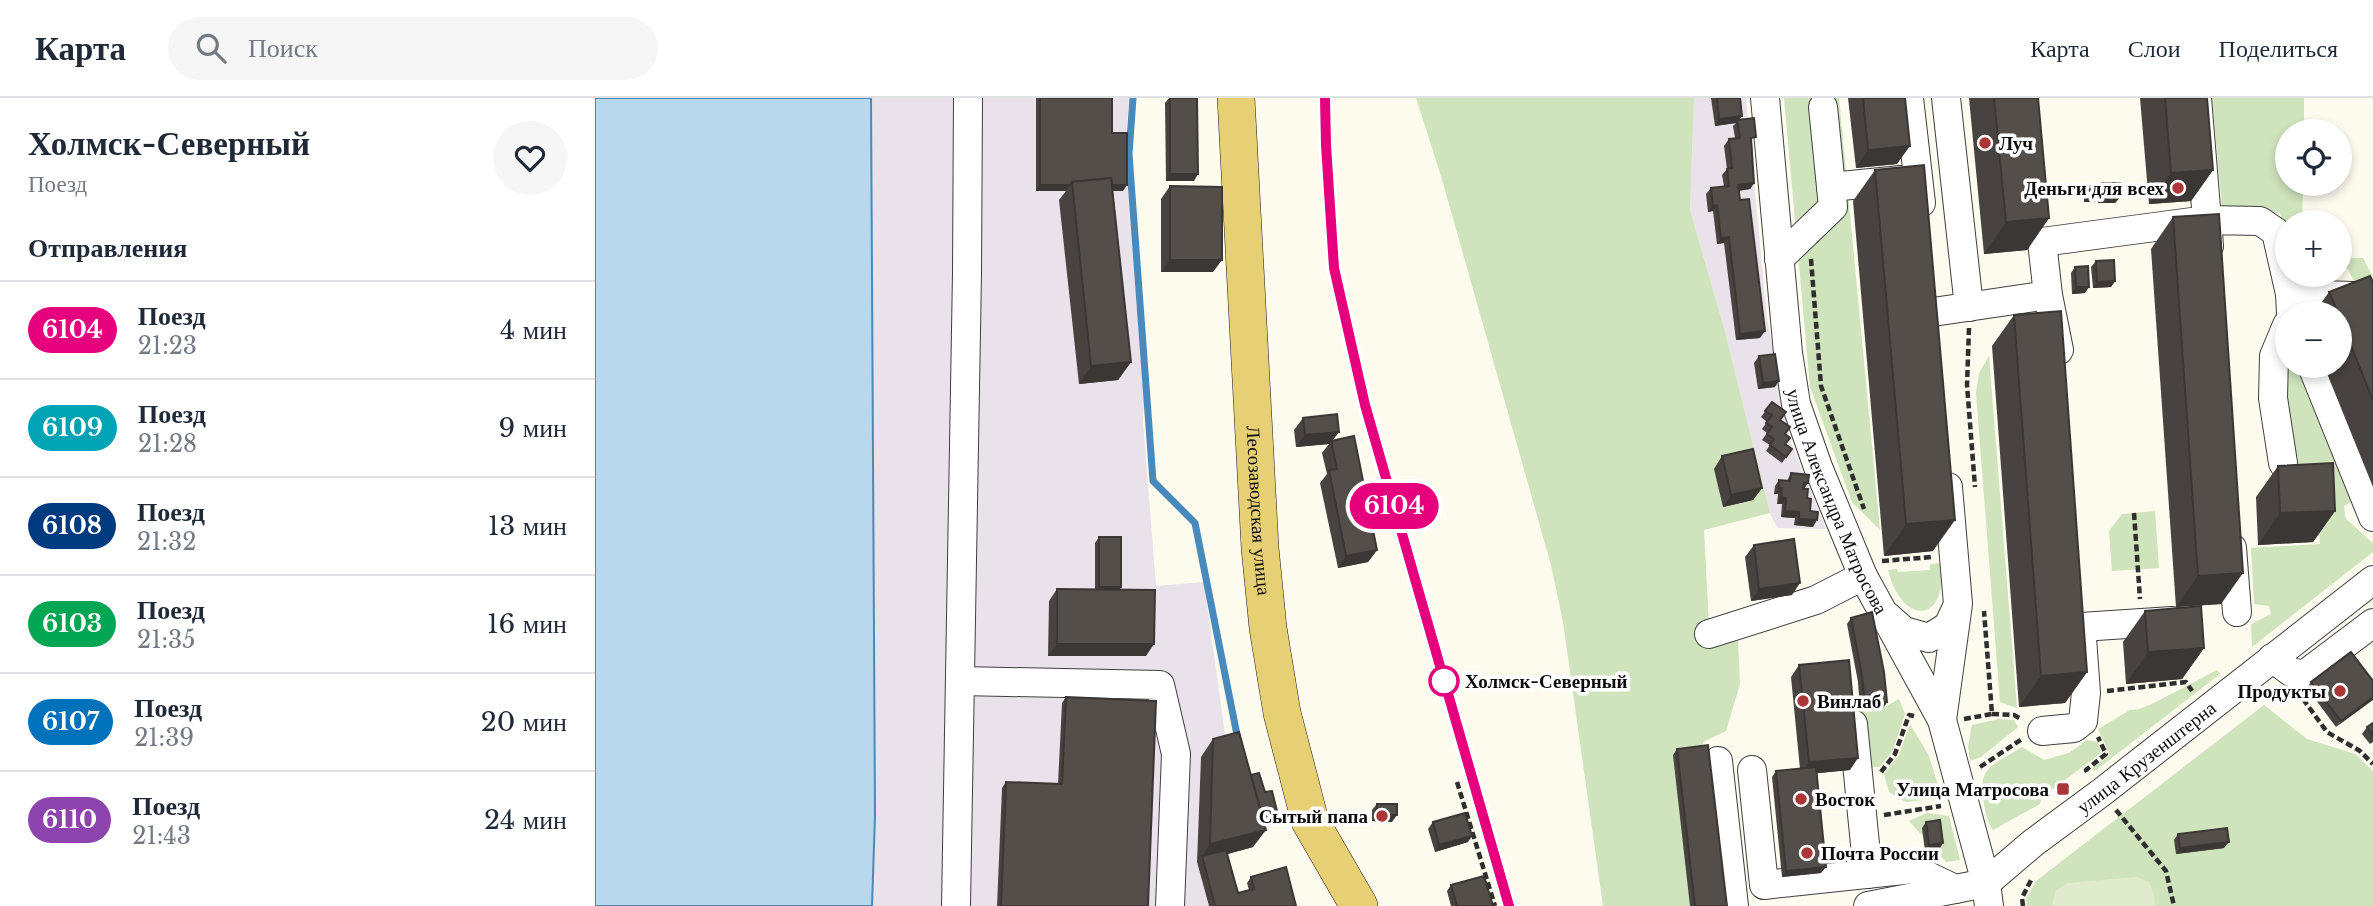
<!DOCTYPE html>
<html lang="ru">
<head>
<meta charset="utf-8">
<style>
  body { margin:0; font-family:"Libre Baskerville",serif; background:#f6f6f7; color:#1f2937; height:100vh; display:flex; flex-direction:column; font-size:26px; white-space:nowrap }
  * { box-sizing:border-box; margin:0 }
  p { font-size:23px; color:#747a83 }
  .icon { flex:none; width:38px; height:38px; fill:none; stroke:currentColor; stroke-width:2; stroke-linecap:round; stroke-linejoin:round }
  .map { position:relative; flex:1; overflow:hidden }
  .panel { display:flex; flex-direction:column; background:#fff; width:595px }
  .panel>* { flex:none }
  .badge { padding:0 14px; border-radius:23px; font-size:24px; line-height:46px }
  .fabs { position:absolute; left:1680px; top:21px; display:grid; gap:14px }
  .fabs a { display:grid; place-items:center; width:77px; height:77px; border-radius:50%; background:#fff; box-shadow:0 4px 10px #0003; font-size:35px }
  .map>.badge { position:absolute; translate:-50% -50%; box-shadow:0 0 0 4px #fff }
  h2 { padding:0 28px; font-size:26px; line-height:63px }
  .round { display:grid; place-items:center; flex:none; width:74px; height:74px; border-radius:37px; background:#f6f6f7 }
  .head { display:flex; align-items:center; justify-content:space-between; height:119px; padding:0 28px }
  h1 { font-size:33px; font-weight:700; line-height:52px }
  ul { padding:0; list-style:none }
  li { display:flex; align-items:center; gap:21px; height:98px; padding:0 28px; border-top:2px solid #e0e1e3 }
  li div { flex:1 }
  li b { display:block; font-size:26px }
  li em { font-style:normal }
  li .badge { min-width:77px; font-weight:700; text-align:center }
  header { display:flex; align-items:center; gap:42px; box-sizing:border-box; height:98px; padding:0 35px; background:#fff; border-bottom:2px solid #e0e1e3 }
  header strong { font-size:33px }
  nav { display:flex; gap:38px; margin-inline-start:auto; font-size:24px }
  .search { width:490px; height:63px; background:#f6f6f7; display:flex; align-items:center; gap:18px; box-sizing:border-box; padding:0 24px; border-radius:38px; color:#747a83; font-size:26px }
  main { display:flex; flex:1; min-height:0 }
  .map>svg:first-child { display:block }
  .industrial { fill:#e9e2ea }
  .green { fill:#cfe3bc }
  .pitch { fill:#e0ebcc }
  .water { fill:#b9d8ee; stroke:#498abc; stroke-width:2 }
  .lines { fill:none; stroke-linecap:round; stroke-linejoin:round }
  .stream { stroke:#498abc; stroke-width:7 }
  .minor-casing { stroke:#3f3f3f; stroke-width:30 }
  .major-casing { stroke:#1d1d1d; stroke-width:38 }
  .path { stroke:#2e2e2e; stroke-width:4.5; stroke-dasharray:7 3.5; stroke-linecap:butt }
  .minor { stroke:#fff; stroke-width:28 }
  .major { stroke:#e7cf73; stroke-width:37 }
  .rail-casing { stroke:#ab3638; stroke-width:8 }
  .rail { stroke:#fff; stroke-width:5; stroke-dasharray:16; stroke-linecap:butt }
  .wall { fill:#484340 }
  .shaded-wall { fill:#3b3734 }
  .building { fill:#544e4a; stroke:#3b3734; stroke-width:2 }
  .line-casing { stroke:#fff; stroke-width:16 }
  .line { stroke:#e6007e; stroke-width:10 }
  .poi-dot { fill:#ab3638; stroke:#fff; stroke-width:2.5 }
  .stop-dot { fill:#fff; stroke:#e6007e; stroke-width:3.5 }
  .labels { text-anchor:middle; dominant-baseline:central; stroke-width:7; stroke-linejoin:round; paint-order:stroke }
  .poi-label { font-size:19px; font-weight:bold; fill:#0c0c0c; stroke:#fff; text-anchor:start }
  .street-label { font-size:19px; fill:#0c0c0c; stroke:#fff }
  .stop-label { font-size:19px; font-weight:bold; fill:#0c0c0c; stroke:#fff; text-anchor:start }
</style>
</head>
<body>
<header>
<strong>Карта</strong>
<div class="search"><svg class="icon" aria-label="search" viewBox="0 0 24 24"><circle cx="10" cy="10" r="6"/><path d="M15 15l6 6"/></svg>Поиск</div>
<nav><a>Карта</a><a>Слои</a><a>Поделиться</a></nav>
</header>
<main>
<section class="panel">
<div class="head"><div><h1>Холмск-Северный</h1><p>Поезд</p></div><a class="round"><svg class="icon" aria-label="heart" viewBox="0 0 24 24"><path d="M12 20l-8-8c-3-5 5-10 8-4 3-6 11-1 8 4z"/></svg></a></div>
<h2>Отправления</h2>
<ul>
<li><span class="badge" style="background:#e6007e;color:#fff">6104</span><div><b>Поезд</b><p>21:23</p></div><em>4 мин</em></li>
<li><span class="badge" style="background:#00a3b4;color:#fff">6109</span><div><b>Поезд</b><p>21:28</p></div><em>9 мин</em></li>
<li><span class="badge" style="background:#003b80;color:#fff">6108</span><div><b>Поезд</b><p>21:32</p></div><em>13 мин</em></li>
<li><span class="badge" style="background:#00a651;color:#fff">6103</span><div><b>Поезд</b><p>21:35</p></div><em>16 мин</em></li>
<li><span class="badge" style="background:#0072bc;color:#fff">6107</span><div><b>Поезд</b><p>21:39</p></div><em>20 мин</em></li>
<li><span class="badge" style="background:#8e44ad;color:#fff">6110</span><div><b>Поезд</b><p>21:43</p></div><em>24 мин</em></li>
</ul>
</section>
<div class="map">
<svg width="1778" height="808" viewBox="0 0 1778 808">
  <rect width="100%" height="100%" fill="#fdfaee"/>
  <g class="industrial">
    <polygon points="276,0 534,0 530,56 549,302 548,324 561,488 609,484 632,652 606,659 602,764 614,808 277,808 280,718"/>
    <polygon points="1099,0 1151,0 1172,220 1195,342 1231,431 1182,430 1175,415 1129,230 1095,112"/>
  </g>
  <g class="green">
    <polygon points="821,0 1099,0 1095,112 1129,230 1175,415 1109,432 1115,547 1143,541 1145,586 1131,633 1108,644 1095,808 1008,808 968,524 956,467 846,78"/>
    <polygon points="1189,0 1244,0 1285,432 1257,404 1215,289"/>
    <polygon points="1617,0 1709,0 1709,33 1692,33 1692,86 1708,86 1707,124 1692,124 1692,151 1685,115 1627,110"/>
    <polygon points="1745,160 1768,160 1778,179 1778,223 1753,171 1745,170"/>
    <polygon points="1394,258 1396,283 1422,610 1405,604 1381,295 1384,275"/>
    <polygon points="1684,265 1702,268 1756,404 1749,408 1751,421 1778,445 1778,454 1657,549 1656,526 1676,516 1674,508 1659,506 1656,450 1725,446 1721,391 1700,390"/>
    <polygon points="1560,413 1564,470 1517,473 1514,433 1527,416"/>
    <path d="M1347 465C1352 527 1307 528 1293 472L1302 471 1303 474 1335 472V466Z"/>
    <polygon points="1622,572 1625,576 1500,673 1497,670 1515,657 1503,631 1535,612 1544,611 1559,605"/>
    <polygon points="1304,601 1310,616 1298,652 1285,669 1276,669 1269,666 1265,611 1288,610"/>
    <polygon points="1669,607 1712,641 1760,656 1778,673 1778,808 1432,808 1431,801 1441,783"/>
    <polygon points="1404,621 1419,622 1423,629 1386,659 1375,663 1373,649 1377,627"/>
    <polygon points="1315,626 1334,658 1347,700 1311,704 1294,694 1289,676 1304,657"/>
    <path d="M1492 642 1503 644 1506 655 1446 700 1445 706 1398 732C1392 724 1391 716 1389 706 1381 668 1399 667 1427 649L1449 662 1474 655Z"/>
    <polygon points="1332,715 1354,718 1365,762 1351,764 1314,723"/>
  </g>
  <polygon class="pitch" points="1542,779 1554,784 1559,796 1560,808 1457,808 1461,792 1472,785"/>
  <polygon class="water" points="0,0 276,0 280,718 277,808 0,808"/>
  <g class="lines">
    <polyline class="stream" points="538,0 534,56 558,383 600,425 643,642"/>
    <g class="minor-casing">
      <g id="minor">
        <path id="s1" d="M1170 0 1193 255 1201 306 1223 369 1268 478 1347 622 1391 785 1394 808"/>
        <polyline points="1314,0 1326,105"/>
        <polyline points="1351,0 1374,209"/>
        <polyline points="1236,89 1306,82"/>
        <polyline points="1614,148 1612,122 1665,123 1681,134 1695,196 1696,215"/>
        <polyline points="1184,161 1238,109 1228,9"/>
        <polyline points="1695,196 1758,198 1778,246"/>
        <polyline points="1453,197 1464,252"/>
        <polyline points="1338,214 1453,197 1447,144 1612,122 1602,0"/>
        <polyline points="1717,268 1778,419"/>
        <polyline points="1688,365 1678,300 1679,258 1692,227"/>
        <polyline points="1637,450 1642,514"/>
        <polyline points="1292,518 1309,533 1334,540 1353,528 1362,509"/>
        <polyline points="1486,529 1577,523"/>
        <polyline points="1114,536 1221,502 1268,478"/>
        <polyline points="1677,560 1696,574 1709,577 1778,525"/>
        <polyline points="365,583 565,587 581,656 575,808"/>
        <polyline points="1347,622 1363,506 1353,389"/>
        <polyline points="1258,626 1273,776"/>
        <polyline points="1447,633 1479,630 1488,623 1491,595 1487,540"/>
        <polyline points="1123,663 1139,808"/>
        <polyline points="1157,672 1169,787 1318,771 1360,791"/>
        <polyline points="361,808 372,175 373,0"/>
        <path id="s2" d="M1273 808 1391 785 1438 745 1507 694 1778 482"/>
      </g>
    </g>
    <g class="major-casing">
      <g id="major">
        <path id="s3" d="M641 0 665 450 673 530 687 615 715 723 764 808"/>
      </g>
    </g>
    <g class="path">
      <polyline points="1216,161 1226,288 1269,411"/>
      <polyline points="1374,230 1372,287 1380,389"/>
      <polyline points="1539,415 1545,501"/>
      <polyline points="1287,463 1337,459"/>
      <polyline points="1512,593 1591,584 1597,593"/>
      <polyline points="1708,601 1732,634 1765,653 1778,666"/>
      <polyline points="1397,616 1419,617 1426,621"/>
      <polyline points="1369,621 1397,616 1389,513"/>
      <polyline points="1385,669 1427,641"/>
      <polyline points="1286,674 1300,656 1314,617 1319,618"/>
      <polyline points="1492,674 1491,672 1511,656 1503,639"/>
      <polyline points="862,684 900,808"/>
      <polyline points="1521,712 1571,773 1579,808"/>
      <polyline points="1289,717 1346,708"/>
      <polyline points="1428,808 1427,800 1437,780"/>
    </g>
    <use href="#minor" class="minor"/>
    <use href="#major" class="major"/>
    <g class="rail-casing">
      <polyline id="rail" points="730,0 739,170 770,307 914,808"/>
    </g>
    <use href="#rail" class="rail"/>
  </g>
  <g class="wall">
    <polygon points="441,0 517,0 517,35 528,93 518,93 536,264 523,282 484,286 464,102 471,93 441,93"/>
    <polygon points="574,0 602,0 599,83 571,83 570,5"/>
    <polygon points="1116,0 1145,0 1145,22 1157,46 1159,85 1155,91 1144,93 1165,240 1141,242 1129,145 1122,146 1118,113 1113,114 1111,96 1116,90 1129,88 1127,77 1132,71 1129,48 1134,41 1140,40 1138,28 1141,25 1120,28"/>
    <polygon points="1253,0 1310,0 1302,66 1261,70"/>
    <polygon points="1374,0 1443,0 1454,120 1432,152 1389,156"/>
    <polygon points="1545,0 1612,0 1618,72 1596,103 1554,106"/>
    <polygon points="1280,72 1338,453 1289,458 1258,103"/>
    <polygon points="1507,85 1525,99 1520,105 1503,105 1503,99 1499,104 1489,104 1489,94 1494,88 1504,90"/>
    <polygon points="575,88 618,174 566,174 566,101"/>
    <polygon points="1578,119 1626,506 1581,509 1556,151"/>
    <polygon points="1501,163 1520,183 1516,189 1498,190 1496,169"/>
    <polygon points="1480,169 1490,195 1477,196 1476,175"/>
    <polygon points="1778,184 1778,389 1729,268 1745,268 1745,215 1719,215 1734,194"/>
    <polygon points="1419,217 1492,574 1470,605 1424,609 1397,248"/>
    <polygon points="1164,258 1180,289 1163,291 1159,265"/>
    <polygon points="1177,304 1186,322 1190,336 1191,346 1197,351 1187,365 1171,353 1175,347 1167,342 1172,335 1167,331 1172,324 1166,319"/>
    <polygon points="708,320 744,334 737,343 782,452 773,464 743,470 725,385 732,376 727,355 734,346 701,349 699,332"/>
    <polygon points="1127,358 1167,390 1158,402 1128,409 1119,371"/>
    <polygon points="1683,368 1740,413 1718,444 1663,447 1661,399"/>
    <polygon points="1196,375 1213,385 1209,391 1218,429 1199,427 1200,420 1186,419 1187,406 1182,406 1183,396 1179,396 1180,388 1184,382 1192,383"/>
    <polygon points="504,439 526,489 525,491 551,558 453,558 454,503 462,491 500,491 500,445"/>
    <polygon points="1159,447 1197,497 1156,503 1150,459"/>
    <polygon points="1550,513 1609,550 1587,581 1531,586 1528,544"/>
    <polygon points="1256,520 1292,604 1288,610 1265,611 1263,584 1252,526"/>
    <polygon points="1204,567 1255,672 1222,675 1226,775 1187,779 1177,679 1181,673 1205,671 1196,579"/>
    <polygon points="1778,583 1741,629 1712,590 1716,584"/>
    <polygon points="471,599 553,808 402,808 407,690 411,684 463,686 467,605"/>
    <polygon points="1778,625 1778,644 1775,646 1767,636 1772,629"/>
    <polygon points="618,641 656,677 682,713 678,719 668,722 658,749 632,756 643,795 654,792 652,785 656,779 701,808 614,808 602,764 606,659"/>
    <polygon points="1082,651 1132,808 1095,808 1078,657"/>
    <polygon points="782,706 797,724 777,723 777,712"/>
    <polygon points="838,724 873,744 840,754 833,731"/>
    <polygon points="1331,724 1348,745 1344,751 1330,753 1327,730"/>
    <polygon points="1583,736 1629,750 1581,756 1579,742"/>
    <polygon points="856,787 898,808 856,808 852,793"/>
  </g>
  <g class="shaded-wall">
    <polygon points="1147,18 1143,24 1142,22 1141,25 1120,28 1124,21"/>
    <polygon points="1315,48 1302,66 1261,70 1273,52"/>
    <polygon points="1618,72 1596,103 1554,106 1576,75"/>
    <polygon points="575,76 603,76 599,83 571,83"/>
    <polygon points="1159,85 1155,91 1139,93 1143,87"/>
    <polygon points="445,87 475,87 471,93 441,93"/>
    <polygon points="477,87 532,87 528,93 478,93"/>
    <polygon points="1494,97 1504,97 1499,104 1489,104"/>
    <polygon points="1507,99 1525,99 1520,105 1503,105"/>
    <polygon points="1122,107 1118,113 1113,114 1118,108"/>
    <polygon points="1454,120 1432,152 1389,156 1411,124"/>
    <polygon points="1134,139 1129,145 1122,146 1126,140"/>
    <polygon points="575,162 627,162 618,174 566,174"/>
    <polygon points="1520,183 1516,189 1498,190 1502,184"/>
    <polygon points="1481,189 1494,189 1490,195 1477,196"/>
    <polygon points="1170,233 1165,240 1141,242 1145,236"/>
    <polygon points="536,264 523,282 484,286 496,268"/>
    <polygon points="1184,283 1180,289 1163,291 1168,285"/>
    <polygon points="744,334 734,346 701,349 710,337"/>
    <polygon points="1167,390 1158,402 1128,409 1136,397"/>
    <polygon points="1184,390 1187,390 1183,396 1179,396"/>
    <polygon points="1186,399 1191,400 1187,406 1182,406"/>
    <polygon points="1190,413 1204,414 1200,420 1186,419"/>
    <polygon points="1740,413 1718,444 1663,447 1685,415"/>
    <polygon points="1204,421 1222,422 1218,429 1199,427"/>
    <polygon points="1360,422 1338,453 1289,458 1311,426"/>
    <polygon points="782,452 773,464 743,470 751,458"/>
    <polygon points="1648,475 1626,506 1581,509 1603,478"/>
    <polygon points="1205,485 1197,497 1156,503 1164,491"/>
    <polygon points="504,489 526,489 522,495 500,495"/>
    <polygon points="462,546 559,546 551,558 453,558"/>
    <polygon points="1609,550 1587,581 1531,586 1553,554"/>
    <polygon points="1492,574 1470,605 1424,609 1446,578"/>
    <polygon points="1778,599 1778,602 1741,629 1746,623"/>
    <polygon points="1292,604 1288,610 1265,611 1270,605"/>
    <polygon points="1263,660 1255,672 1205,677 1214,664"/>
    <polygon points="682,713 678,719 652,726 656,720"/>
    <polygon points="782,717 802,717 797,724 777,723"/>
    <polygon points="671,732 658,749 608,763 607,758 615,746"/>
    <polygon points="877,738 873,744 840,754 844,747"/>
    <polygon points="1634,744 1629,750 1581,756 1585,750"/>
    <polygon points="1348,745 1344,751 1330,753 1334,747"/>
    <polygon points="1231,769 1226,775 1187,779 1191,773"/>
  </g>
  <g class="building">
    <polygon points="445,0 517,0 517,35 532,35 532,87 517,87 516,80 477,84 475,87 445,87"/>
    <polygon points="575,0 602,0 603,76 575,76"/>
    <polygon points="1122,0 1145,0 1147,18 1124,21"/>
    <polygon points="1268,0 1310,0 1315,48 1273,52"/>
    <polygon points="1399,0 1443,0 1454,120 1411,124"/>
    <polygon points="1570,0 1612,0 1618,72 1576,75"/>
    <polygon points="1159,20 1161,39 1156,40 1159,85 1143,87 1145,102 1154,101 1170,233 1145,236 1134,139 1126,140 1122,107 1118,108 1116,90 1134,88 1132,71 1137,70 1134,41 1145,40 1142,22"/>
    <polygon points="1329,67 1360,422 1311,426 1280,72"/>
    <polygon points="516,80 536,264 496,268 477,84"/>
    <rect x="1507" y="85" width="18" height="14"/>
    <polygon points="575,88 627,89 627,162 575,162"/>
    <rect x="1494" y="88" width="10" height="9"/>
    <polygon points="1624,116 1648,475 1603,478 1578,119"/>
    <polygon points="1519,162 1520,183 1502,184 1501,163"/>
    <polygon points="1493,168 1494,189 1481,189 1480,169"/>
    <polygon points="1775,178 1778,184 1778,303 1745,220 1745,215 1743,215 1734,194"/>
    <polygon points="1466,213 1492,574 1446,578 1419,217"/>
    <polygon points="1180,256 1184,283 1168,285 1164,258"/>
    <polygon points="1177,304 1191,314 1185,322 1195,329 1190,336 1195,340 1190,346 1197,351 1191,359 1175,347 1179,341 1172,336 1177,329 1171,325 1177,317 1170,313"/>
    <polygon points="742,316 744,334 710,337 708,320"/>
    <polygon points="759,338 782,452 751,458 734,372 742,371 736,343"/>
    <polygon points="1158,351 1167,390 1136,397 1127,358"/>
    <polygon points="1738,365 1740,413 1685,415 1683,368"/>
    <polygon points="1196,375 1214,377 1213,385 1209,385 1208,391 1213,391 1212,400 1216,401 1215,413 1223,414 1222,422 1204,421 1204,414 1190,413 1191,400 1186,399 1187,390 1184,390 1184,382 1195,383"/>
    <rect x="504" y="439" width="22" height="50"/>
    <polygon points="1199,441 1205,485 1164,491 1159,447"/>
    <polygon points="462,491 560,492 559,546 462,546"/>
    <polygon points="1606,508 1609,550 1553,554 1550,513"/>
    <polygon points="1277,514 1289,574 1292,604 1270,605 1267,578 1256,520"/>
    <polygon points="1756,554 1778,583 1778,599 1746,623 1716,584"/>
    <polygon points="1254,562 1263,660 1214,664 1204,567"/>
    <polygon points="471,599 561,603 553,808 406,808 411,684 467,686"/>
    <polygon points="1778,625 1778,637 1772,629"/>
    <polygon points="644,634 671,732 615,746 618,641"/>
    <polygon points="1113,647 1132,808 1100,808 1082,651"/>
    <polygon points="1221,669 1231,769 1191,773 1181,673"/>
    <polygon points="664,675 670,694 677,693 682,713 667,717 656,677"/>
    <rect x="782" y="706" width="20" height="11"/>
    <polygon points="870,715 877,738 844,747 838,724"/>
    <polygon points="1345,722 1348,745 1334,747 1331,724"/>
    <polygon points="1632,730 1634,744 1585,750 1583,736"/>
    <polygon points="631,752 643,795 659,791 656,779 691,769 701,808 620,808 607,758"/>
    <polygon points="889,778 898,808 862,808 856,787"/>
  </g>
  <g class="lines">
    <g class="line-casing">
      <polyline id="line" points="730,0 731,47 739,170 770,307 914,808"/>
    </g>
    <use href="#line" class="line"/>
  </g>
  <g class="poi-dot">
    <circle cx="1390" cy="45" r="7"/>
    <circle cx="1583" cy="90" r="7"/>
    <circle cx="1745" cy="593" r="7"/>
    <circle cx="1208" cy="603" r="7"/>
    <rect x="1461" y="684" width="14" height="14" rx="3.5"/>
    <circle cx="1206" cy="701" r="7"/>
    <circle cx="787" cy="718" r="7"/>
    <circle cx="1212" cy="755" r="7"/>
  </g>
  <circle class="stop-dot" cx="849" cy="583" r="14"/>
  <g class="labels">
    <g class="poi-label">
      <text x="1404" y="45">Луч</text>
      <text x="1569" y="90" text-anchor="end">Деньги для всех</text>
      <text x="1731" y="593" text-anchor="end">Продукты</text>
      <text x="1222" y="603">Винлаб</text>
      <text x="1454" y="691" text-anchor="end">Улица Матросова</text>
      <text x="1220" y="701">Восток</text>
      <text x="773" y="718" text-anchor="end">Сытый папа</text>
      <text x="1226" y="755">Почта России</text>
    </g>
    <g class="street-label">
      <text stroke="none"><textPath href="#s1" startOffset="413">улица Александра Матросова</textPath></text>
      <text stroke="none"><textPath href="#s3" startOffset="413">Лесозаводская улица</textPath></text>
      <text stroke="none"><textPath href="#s2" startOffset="324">улица Крузенштерна</textPath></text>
    </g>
    <g class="stop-label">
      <text x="870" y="583">Холмск-Северный</text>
    </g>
  </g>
</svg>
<div class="fabs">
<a><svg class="icon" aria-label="locate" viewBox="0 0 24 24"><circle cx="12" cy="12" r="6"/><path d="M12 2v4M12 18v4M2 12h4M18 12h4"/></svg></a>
<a>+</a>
<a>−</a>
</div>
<b class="badge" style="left:799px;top:408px;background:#e6007e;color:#fff">6104</b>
</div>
</main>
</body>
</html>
